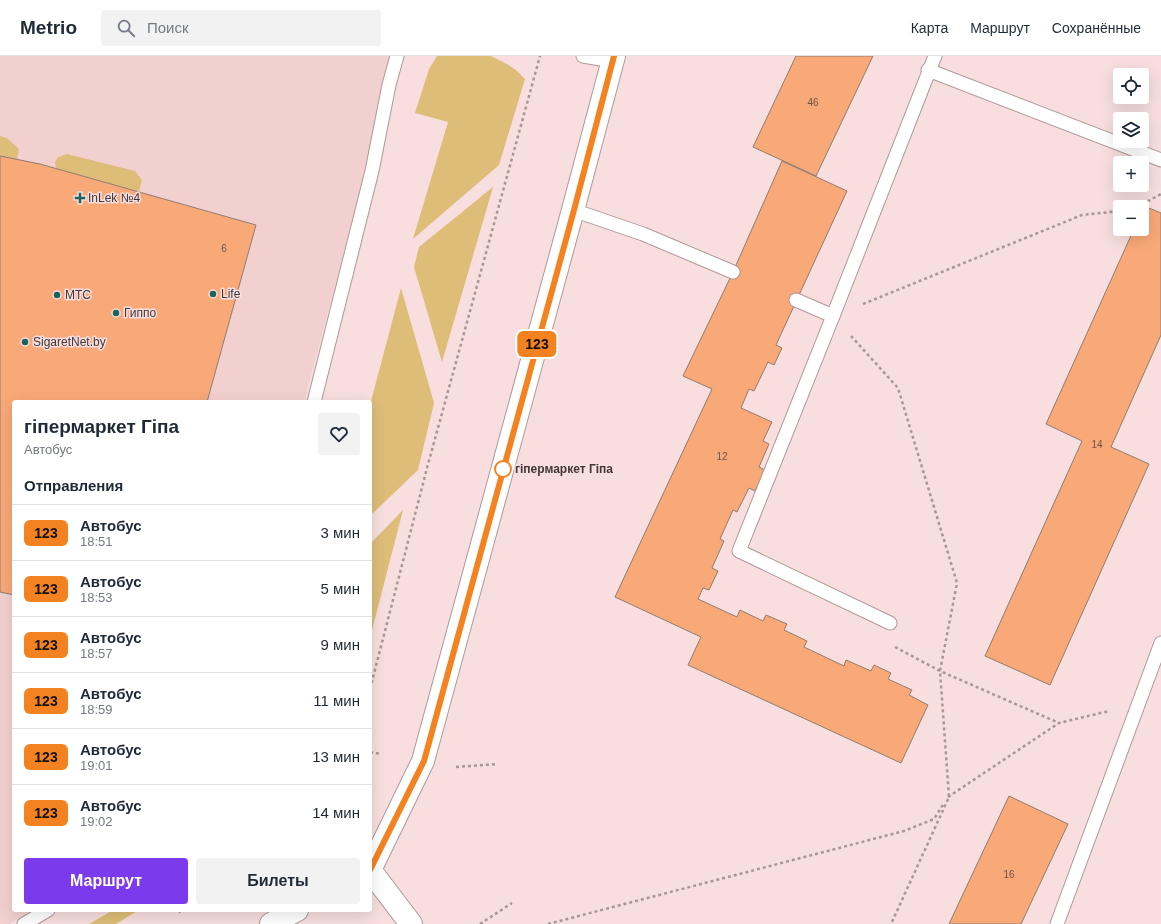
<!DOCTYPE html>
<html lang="ru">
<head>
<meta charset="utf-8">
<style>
  body { margin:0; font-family:Arial,sans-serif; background:#f2f2f3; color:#1f2937; height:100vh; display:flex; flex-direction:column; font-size:15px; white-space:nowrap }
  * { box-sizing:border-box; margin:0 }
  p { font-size:13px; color:#747a83 }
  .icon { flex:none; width:22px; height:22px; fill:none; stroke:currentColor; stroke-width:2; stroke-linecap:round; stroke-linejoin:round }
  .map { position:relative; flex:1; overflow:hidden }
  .panel { position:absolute; left:12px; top:344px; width:360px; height:512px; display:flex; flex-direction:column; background:#fff; border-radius:4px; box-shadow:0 4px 16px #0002 }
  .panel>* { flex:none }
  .badge { padding:0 8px; border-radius:6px; font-size:14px; line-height:26px }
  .controls { position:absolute; left:1113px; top:12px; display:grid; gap:8px }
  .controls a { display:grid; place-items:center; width:36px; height:36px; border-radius:4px; background:#fff; box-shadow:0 4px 16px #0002; font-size:20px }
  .map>.badge { position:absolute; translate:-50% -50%; box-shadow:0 0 0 2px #fff }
  h2 { padding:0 12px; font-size:15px; line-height:36px }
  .round { display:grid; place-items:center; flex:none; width:42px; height:42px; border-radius:4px; background:#f2f2f3 }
  .headline { display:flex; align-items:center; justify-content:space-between; height:68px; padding:0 12px }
  h1 { font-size:19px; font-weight:700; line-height:30px }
  .primary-button { display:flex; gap:8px; margin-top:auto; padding:8px 12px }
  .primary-button a { flex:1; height:46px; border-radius:4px; background:#7c3aed; color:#fff; font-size:16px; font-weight:700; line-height:46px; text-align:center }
  .primary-button a+a { background:#f2f2f3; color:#1f2937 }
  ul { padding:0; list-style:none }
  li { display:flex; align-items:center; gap:12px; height:56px; padding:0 12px; border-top:1px solid #e0e1e3 }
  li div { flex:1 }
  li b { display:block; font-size:15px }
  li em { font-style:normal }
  li .badge { min-width:44px; font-weight:700; text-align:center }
  header { display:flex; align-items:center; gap:24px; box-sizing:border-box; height:56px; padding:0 20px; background:#fff; border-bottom:1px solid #e0e1e3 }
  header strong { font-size:19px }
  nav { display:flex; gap:22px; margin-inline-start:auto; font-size:14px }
  .search { width:280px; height:36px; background:#f2f2f3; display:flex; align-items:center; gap:10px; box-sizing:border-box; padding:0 14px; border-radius:4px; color:#747a83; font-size:15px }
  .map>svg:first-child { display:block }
  .built { fill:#f3d0d0 }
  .green { fill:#debd79 }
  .building { fill:#f9a878; stroke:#8f7c71 }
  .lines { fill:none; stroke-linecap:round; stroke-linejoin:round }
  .lane-casing { stroke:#b09898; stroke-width:15 }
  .secondary-casing { stroke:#b09898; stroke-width:24 }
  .path { stroke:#a99696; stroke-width:2.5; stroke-dasharray:3 3; stroke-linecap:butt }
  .lane { stroke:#fff; stroke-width:13 }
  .secondary { stroke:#fff; stroke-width:22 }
  .line-casing { stroke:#fff; stroke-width:9 }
  .line { stroke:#f58220; stroke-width:6 }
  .poi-dot { fill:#19645c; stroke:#f8dede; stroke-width:1.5 }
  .stop-dot { fill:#fff; stroke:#f58220; stroke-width:2 }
  .labels { text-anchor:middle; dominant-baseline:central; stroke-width:3; stroke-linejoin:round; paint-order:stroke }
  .number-label { font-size:10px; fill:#705347 }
  .poi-label { font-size:12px; fill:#423737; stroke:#f8dede; text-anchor:start }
  .stop-label { font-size:12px; font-weight:bold; fill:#423737; stroke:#f8dede; text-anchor:start }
</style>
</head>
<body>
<header>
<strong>Metrio</strong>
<div class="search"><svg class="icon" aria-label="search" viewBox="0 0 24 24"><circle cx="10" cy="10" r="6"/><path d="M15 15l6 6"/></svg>Поиск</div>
<nav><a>Карта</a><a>Маршрут</a><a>Сохранённые</a></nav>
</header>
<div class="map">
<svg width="1161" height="868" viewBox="0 0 1161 868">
  <rect width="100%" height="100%" fill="#f8dede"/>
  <polygon class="built" points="0,0 396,0 304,346 14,346 14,854 32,854 10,868 0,868"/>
  <g class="green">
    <polygon points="437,0 491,0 507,8 516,14 525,23 499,109 413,183 448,66 415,57 429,13"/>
    <polygon points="0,80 7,82 19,93 17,104 0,100"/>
    <polygon points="67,98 135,115 142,124 139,136 56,113 55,106 58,101"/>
    <polygon points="493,131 442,306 414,211 419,191"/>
    <polygon points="401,232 434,347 418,414 370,460 370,349"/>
    <polygon points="403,454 370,582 370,488"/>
    <polygon points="113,854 139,854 116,868 89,868"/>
  </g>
  <g class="building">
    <polygon points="796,0 873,0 816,120 753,91"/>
    <polygon points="0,100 40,108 256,169 207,346 14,346 14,539 0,536"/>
    <polygon points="782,105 847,135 776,289 782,292 774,309 768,306 754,335 749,333 741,352 772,366 763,385 769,388 759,411 765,414 755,435 749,432 737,456 733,454 720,483 724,485 712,512 718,515 709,534 703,532 698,543 737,561 740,554 763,565 766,559 787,568 784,574 807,585 804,591 844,610 846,604 871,615 874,609 891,617 888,623 912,634 909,639 928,649 901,707 688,609 701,581 615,541 712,333 683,320 733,216"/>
    <polygon points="1144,150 1161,157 1161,279 1111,391 1149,408 1050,629 985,600 1082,385 1046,368 1134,173 1142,173 1142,155"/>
    <polygon points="1009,740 1068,768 1021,868 949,868"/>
  </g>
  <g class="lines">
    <g class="lane-casing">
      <g id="lane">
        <polyline points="583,0 613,5"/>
        <polyline points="928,14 1161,104"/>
        <polyline points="573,154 643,178 733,216"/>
        <polyline points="796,244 833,260"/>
        <polyline points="314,346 372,115 389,29 397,0"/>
        <polyline points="890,567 739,495 833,260 935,0"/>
        <polyline points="24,868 48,854"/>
        <polyline points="1057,868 1161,587"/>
      </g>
    </g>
    <g class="secondary-casing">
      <g id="secondary">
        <polyline points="370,814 423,705 573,154 614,0"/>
        <polyline points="370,814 411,868"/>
        <polyline points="271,868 297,854"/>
      </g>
    </g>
    <g class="path">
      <polyline points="1137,151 1161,138"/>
      <polyline points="863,248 1082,159 1120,155"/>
      <polyline points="851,280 898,332 957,527 940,615 949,741 891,868"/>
      <polyline points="895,591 940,615 1059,667"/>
      <polyline points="370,633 427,412 540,0"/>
      <polyline points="370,696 381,698"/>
      <polyline points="456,711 498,708"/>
      <polyline points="948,741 1059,667 1109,655"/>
      <polyline points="179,854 181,858"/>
      <polyline points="480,868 512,847"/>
      <polyline points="548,868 904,775 934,763 944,747"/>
    </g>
    <use href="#lane" class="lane"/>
    <use href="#secondary" class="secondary"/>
  </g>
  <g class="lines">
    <g class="line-casing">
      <polyline id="line" points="370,814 424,705 574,154 614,0"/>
    </g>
    <use href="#line" class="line"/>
  </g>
  <g class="poi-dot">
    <path d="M78 136h4v4h4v4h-4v4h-4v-4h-4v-4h4z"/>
    <circle cx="213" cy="238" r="4"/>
    <circle cx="57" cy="239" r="4"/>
    <circle cx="116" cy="257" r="4"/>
    <circle cx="25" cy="286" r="4"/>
  </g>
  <circle class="stop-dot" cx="503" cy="413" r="8"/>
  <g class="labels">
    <g class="number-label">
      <text x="813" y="46">46</text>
      <text x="224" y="192">6</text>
      <text x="1097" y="388">14</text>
      <text x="722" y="400">12</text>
      <text x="1009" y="818">16</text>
    </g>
    <g class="poi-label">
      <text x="88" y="142">InLek №4</text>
      <text x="221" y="238">Life</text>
      <text x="65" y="239">МТС</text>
      <text x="124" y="257">Гиппо</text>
      <text x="33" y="286">SigaretNet.by</text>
    </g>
    <g class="stop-label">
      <text x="515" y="413">гіпермаркет Гіпа</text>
    </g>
  </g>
</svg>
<div class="controls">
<a><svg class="icon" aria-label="locate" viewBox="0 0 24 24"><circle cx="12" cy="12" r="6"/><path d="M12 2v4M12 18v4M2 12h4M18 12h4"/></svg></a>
<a><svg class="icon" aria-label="layers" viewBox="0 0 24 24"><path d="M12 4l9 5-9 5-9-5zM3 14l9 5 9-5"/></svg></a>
<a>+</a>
<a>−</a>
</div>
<b class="badge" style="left:537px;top:288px;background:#f58220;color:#111">123</b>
<section class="panel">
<div class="headline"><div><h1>гіпермаркет Гіпа</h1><p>Автобус</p></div><a class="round"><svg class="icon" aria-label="heart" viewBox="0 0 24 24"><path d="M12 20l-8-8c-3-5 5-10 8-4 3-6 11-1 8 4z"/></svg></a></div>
<h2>Отправления</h2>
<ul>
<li><span class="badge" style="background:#f58220;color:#111">123</span><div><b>Автобус</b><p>18:51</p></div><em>3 мин</em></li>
<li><span class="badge" style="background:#f58220;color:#111">123</span><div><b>Автобус</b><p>18:53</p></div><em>5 мин</em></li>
<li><span class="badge" style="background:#f58220;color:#111">123</span><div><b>Автобус</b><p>18:57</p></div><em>9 мин</em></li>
<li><span class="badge" style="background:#f58220;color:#111">123</span><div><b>Автобус</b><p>18:59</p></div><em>11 мин</em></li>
<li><span class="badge" style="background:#f58220;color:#111">123</span><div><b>Автобус</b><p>19:01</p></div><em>13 мин</em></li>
<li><span class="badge" style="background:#f58220;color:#111">123</span><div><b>Автобус</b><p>19:02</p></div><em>14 мин</em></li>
</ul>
<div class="primary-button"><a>Маршрут</a><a>Билеты</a></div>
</section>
</div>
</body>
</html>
